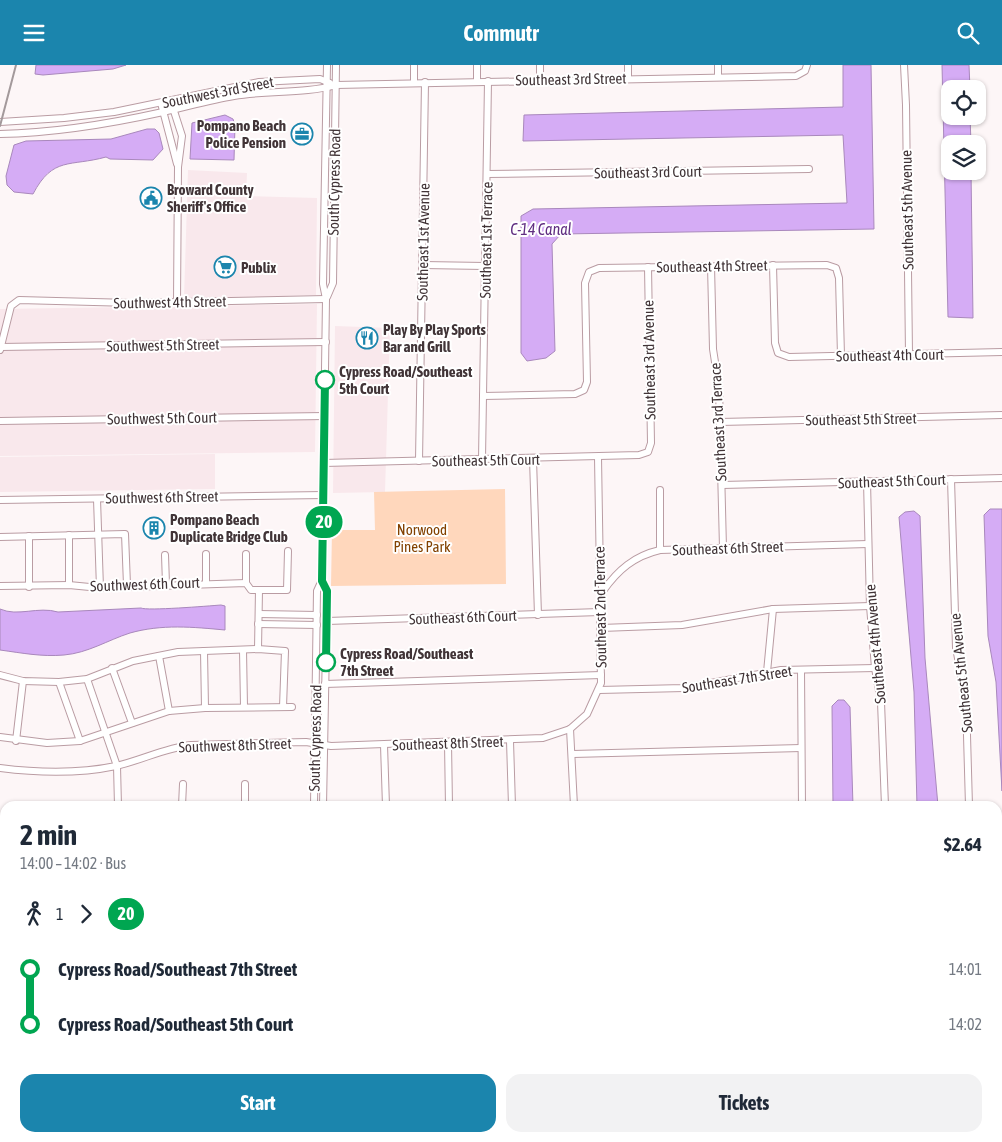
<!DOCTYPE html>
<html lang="en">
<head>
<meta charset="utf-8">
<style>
  body { margin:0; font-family:"Asap Condensed",sans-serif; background:#f2f2f3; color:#1f2937; height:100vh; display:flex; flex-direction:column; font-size:19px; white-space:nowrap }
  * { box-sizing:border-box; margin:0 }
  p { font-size:16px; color:#747a83 }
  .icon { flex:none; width:28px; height:28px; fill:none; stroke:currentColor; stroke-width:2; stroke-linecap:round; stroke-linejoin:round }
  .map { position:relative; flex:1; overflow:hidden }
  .sheet { position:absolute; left:0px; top:736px; width:1002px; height:341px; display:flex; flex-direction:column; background:#fff; border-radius:15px 15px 0 0; box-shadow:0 1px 4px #0004 }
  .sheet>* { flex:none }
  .badge { padding:0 10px; border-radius:16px; font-size:18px; line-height:32px }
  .tools { position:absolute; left:941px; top:15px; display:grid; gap:10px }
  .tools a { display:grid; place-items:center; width:45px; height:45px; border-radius:10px; background:#fff; box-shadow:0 1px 4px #0004; font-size:25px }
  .map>.badge { position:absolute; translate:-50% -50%; box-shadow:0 0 0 2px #fff }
  .legs { display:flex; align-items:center; gap:8px; height:55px; padding:0 20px; font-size:16px }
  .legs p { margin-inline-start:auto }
  .head { display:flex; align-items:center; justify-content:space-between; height:85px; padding:0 20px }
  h1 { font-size:28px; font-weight:700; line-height:38px }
  .action { display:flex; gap:10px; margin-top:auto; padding:10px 20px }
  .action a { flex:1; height:58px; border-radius:15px; background:#1b85ad; color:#fff; font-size:20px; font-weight:700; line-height:58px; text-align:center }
  .action a+a { background:#f2f2f3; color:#1f2937 }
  ul { padding:0 20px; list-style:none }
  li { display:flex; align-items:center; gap:18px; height:55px; font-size:19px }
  li i { display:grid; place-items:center; width:8px; height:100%; margin:0 6px; background:currentColor }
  li i::after { content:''; width:12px; height:12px; margin:-6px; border:4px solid; border-radius:50%; background:#fff }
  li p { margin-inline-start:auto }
  li:first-child i { background:linear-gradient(#0000 50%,currentColor 0) }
  li:last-child i { background:linear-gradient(currentColor 50%,#0000 0) }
  header { display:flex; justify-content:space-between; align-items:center; height:65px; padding:0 20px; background:#1b85ad; color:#fff; font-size:22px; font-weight:700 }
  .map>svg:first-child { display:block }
  .built { fill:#f9e8ec }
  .green { fill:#ffd7bc }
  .water { fill:#d5acf5; stroke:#a988bc }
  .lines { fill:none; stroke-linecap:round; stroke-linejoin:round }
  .minor-casing { stroke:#ba9ca3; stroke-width:8 }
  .minor { stroke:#fff; stroke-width:6 }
  .rail { stroke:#a3999b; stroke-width:2 }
  .line-1-casing { stroke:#fff; stroke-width:11 }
  .line-1 { stroke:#00a651; stroke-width:8 }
  .stop-1-dot { fill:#fff; stroke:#00a651; stroke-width:2.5 }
  .labels { text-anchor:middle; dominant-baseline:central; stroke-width:4; stroke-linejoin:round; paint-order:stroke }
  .street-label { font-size:15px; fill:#413437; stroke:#fff }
  .poi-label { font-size:15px; font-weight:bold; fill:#413437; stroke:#fff; text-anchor:start }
  .stop-label { font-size:15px; font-weight:bold; fill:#413437; stroke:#fff; text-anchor:start }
  .park-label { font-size:15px; fill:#824100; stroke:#fff }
  .water-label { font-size:16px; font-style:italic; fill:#602e81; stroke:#fff }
</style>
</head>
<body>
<header><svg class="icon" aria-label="menu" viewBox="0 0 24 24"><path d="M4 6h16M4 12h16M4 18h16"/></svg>Commutr<svg class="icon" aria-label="search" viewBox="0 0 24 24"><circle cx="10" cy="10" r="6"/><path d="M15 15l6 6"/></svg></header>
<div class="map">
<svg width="1002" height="1077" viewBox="0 0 1002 1077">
  <rect width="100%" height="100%" fill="#fdf6f7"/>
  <g class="built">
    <polygon points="188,105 247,108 246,131 317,133 316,230 184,234"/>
    <polygon points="317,239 315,387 0,391 0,244"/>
    <polygon points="335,261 390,263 385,427 333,428"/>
    <polygon points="215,389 215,424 0,427 0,392"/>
  </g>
  <polygon class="green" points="505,424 506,519 331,521 332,465 375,465 374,427"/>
  <g class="water">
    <polygon points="36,0 126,0 113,4 43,10 35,9"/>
    <polygon points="843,0 871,0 874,164 561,169 552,179 555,286 546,293 527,296 521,288 521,151 533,144 847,138 843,70 523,76 524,50 843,42"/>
    <polygon points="942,0 969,0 970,24 950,24 950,51 970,51 971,79 950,79 950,106 971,106 973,253 948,252"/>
    <polygon points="225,50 233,54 235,60 234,95 190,94 192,58"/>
    <path d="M147 64H155L159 68 163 84 153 95 110 94 106 92C70 102 53 91 33 129L14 127 7 120 6 111 14 80 26 76 111 74Z"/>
    <polygon points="990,444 1002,444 1002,726 996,617 988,571 984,450"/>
    <polygon points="914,446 920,451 925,593 938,741 917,741 914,627 899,452 905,447"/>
    <path d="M221 540 225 541V565C193 562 162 559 130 568 108 575 88 588 64 590 42 592 22 588 0 585V544C18 552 38 541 58 547L141 543C147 546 208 541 221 540Z"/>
    <polygon points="838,635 844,635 850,642 853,741 833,741 832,641"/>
    <polygon points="1002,919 1000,1022 1002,1023 1002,1048 998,1048 998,926"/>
  </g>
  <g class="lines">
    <g class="minor-casing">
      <g id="minor">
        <polyline points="414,0 414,18"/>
        <polyline points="477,0 477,16"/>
        <polyline points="540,0 540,15"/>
        <polyline points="628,0 628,13"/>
        <polyline points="718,0 718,12"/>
        <polyline points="904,0 906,40 909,289"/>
        <polyline points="161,38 177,99"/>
        <polyline points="173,43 182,71 178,102 177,237"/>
        <polyline points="0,57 64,53 114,47 259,17 320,14 330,18"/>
        <path d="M0 69C55 68 109 59 163 47 186 42 210 35 234 31 267 25 304 29 336 20L796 11 805 6 807 0"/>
        <polyline points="487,109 809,104"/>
        <polyline points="423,200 485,201"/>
        <polyline points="773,200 775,278 778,288 789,292 1002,287"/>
        <polyline points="711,201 713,284 719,323 723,483"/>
        <polyline points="327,232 333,218 336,0"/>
        <polyline points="1,282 326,277"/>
        <polyline points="0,285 11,241 19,235 131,238 326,234"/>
        <polyline points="483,331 575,329 584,325 587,317 585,218 589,207 599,203 827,200 836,203 839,213 841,291"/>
        <polyline points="0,356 325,351"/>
        <polyline points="720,357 1002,350"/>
        <polyline points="482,394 488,16"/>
        <polyline points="533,394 538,550"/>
        <polyline points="419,396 425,17"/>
        <polyline points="324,398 639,390 648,387 651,378 648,202"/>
        <polyline points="951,414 956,583 966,635 969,741"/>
        <polyline points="867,416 870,541 875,603 881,637 885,741"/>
        <polyline points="722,420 1002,413"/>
        <polyline points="660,425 660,485"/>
        <polyline points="97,434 100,523"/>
        <polyline points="0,435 324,430"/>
        <polyline points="69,470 69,520"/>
        <polyline points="29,471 29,522"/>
        <polyline points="0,472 125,469 127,520"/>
        <polyline points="206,489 206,518"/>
        <polyline points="246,489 246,518"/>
        <polyline points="165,490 166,519"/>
        <polyline points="0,521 69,520 100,523 246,518 251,525 287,525 288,486"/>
        <path d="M603 526C618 505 634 491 660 485L868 479"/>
        <polyline points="259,549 317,550"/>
        <polyline points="327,556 600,547"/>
        <polyline points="258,559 317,560"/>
        <polyline points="601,563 682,560 773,544 870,541"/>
        <polyline points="258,584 259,525"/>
        <polyline points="243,585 244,642"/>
        <polyline points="204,586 205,643"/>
        <polyline points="159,591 169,646"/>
        <polyline points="112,603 132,658"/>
        <polyline points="801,605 802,741"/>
        <polyline points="767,607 773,544"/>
        <polyline points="0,610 23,616 59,617 87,614 133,596 178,587 258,584 285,586 283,642"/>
        <polyline points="87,614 117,701 118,741"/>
        <polyline points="59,617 80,676"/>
        <polyline points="325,619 601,610"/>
        <polyline points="599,625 684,623 781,605 875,603"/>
        <polyline points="570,664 574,741"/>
        <polyline points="0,672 47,678 80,676 169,646 205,643 292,642"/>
        <polyline points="16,676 23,616"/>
        <polyline points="510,676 512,741"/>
        <polyline points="448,678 449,741"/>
        <polyline points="384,680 386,741"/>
        <polyline points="573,689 801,683"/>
        <path d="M0 703C39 708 78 709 116 701 142 695 165 683 191 680L306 677 331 681 543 673 570 664 587 649 601 618 600 547 603 526 600 514 598 392"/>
        <polyline points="182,741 183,719"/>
        <polyline points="245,741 245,719"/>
        <polyline points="314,741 317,526 322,515"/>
        <polyline points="323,741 327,526 322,515 326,234 323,219 327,0"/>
        <polyline points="0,774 5,774"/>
        <polyline points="0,814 5,814"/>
        <polyline points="0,946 5,945"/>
        <polyline points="0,1022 5,1015"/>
        <polyline points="0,1069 5,1068"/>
        <polyline points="126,1072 127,1077"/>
        <polyline points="189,1072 189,1077"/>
        <polyline points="252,1072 252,1077"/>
        <polyline points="319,1072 321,1077"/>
        <polyline points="328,1077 329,1072"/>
        <polyline points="923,1077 925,1072"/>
      </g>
    </g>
    <use href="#minor" class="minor"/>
    <polyline class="rail" points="0,61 16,0"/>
  </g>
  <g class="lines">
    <g class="line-1-casing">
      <polyline id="line-1" points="325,315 322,516 327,526 326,597"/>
    </g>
    <use href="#line-1" class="line-1"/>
  </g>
  <defs>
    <g id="office-ring" transform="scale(1.125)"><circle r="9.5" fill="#fff" stroke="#1b85ad" stroke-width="1.5"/><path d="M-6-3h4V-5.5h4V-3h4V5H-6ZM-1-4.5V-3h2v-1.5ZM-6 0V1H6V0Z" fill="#1b85ad"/></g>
    <g id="civic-ring" transform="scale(1.125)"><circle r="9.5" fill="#fff" stroke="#1b85ad" stroke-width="1.5"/><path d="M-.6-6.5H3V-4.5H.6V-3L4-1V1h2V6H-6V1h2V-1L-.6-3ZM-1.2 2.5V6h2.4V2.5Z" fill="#1b85ad"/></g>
    <g id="supermarket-ring" transform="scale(1.125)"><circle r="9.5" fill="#fff" stroke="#1b85ad" stroke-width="1.5"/><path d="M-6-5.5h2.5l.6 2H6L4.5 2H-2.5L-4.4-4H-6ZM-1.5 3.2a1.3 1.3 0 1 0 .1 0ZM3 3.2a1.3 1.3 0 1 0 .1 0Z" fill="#1b85ad"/></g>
    <g id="restaurant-ring" transform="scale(1.125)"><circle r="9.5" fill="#fff" stroke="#1b85ad" stroke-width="1.5"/><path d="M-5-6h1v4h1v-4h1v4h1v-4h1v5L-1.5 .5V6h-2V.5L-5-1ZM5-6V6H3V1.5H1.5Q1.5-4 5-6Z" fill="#1b85ad"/></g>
    <g id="building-ring" transform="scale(1.125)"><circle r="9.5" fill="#fff" stroke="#1b85ad" stroke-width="1.5"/><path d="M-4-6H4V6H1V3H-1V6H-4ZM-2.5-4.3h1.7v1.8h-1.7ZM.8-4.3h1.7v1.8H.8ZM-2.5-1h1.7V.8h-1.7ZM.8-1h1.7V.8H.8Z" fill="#1b85ad"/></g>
  </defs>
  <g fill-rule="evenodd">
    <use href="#office-ring" x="302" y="69"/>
    <use href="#civic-ring" x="151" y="133"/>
    <use href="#supermarket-ring" x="225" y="202"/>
    <use href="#restaurant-ring" x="367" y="273"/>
    <use href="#building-ring" x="154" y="463"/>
  </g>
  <g class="stop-1-dot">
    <circle cx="325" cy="315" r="9"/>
    <circle cx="326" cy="597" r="9"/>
  </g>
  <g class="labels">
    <g class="street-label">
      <text transform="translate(571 14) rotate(-1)">Southeast 3rd Street</text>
      <text transform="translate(218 27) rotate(-11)">Southwest 3rd Street</text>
      <text transform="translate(648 107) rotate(-1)">Southeast 3rd Court</text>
      <text transform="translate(334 117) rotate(-89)">South Cypress Road</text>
      <text transform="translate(907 145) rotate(-91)">Southeast 5th Avenue</text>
      <text transform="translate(486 175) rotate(-89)">Southeast 1st Terrace</text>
      <text transform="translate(423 177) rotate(-89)">Southeast 1st Avenue</text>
      <text transform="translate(712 201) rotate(-1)">Southeast 4th Street</text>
      <text transform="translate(170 237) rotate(-1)">Southwest 4th Street</text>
      <text transform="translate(163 280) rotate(-1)">Southwest 5th Street</text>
      <text transform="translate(890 290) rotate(-1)">Southeast 4th Court</text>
      <text transform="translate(649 295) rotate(-91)">Southeast 3rd Avenue</text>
      <text transform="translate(162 353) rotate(-1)">Southwest 5th Court</text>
      <text transform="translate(861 354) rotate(-1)">Southeast 5th Street</text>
      <text transform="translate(718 357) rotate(-93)">Southeast 3rd Terrace</text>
      <text transform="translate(486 395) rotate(-1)">Southeast 5th Court</text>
      <text transform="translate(892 416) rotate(-2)">Southeast 5th Court</text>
      <text transform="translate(162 432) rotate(-1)">Southwest 6th Street</text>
      <text transform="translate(728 483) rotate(-2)">Southeast 6th Street</text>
      <text transform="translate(145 519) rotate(-2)">Southwest 6th Court</text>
      <text transform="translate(600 542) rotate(-91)">Southeast 2nd Terrace</text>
      <text transform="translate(463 552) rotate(-2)">Southeast 6th Court</text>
      <text transform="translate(875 579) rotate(-95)">Southeast 4th Avenue</text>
      <text transform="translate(961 608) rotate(-96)">Southeast 5th Avenue</text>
      <text transform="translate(737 614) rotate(-9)">Southeast 7th Street</text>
      <text transform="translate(315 673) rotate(-89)">South Cypress Road</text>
      <text transform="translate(448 678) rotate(-2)">Southeast 8th Street</text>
      <text transform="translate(235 680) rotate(-2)">Southwest 8th Street</text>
    </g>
    <g class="poi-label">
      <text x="286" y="60" text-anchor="end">Pompano Beach<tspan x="286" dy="17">Police Pension</tspan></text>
      <text x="167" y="124">Broward County<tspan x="167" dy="17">Sheriff's Office</tspan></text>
      <text x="241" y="202">Publix</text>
      <text x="383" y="264">Play By Play Sports<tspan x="383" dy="17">Bar and Grill</tspan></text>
      <text x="170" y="454">Pompano Beach<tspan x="170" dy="17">Duplicate Bridge Club</tspan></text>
    </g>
    <g class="stop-label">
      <text x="339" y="306">Cypress Road/Southeast<tspan x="339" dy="17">5th Court</tspan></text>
      <text x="340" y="588">Cypress Road/Southeast<tspan x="340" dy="17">7th Street</tspan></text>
    </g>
    <g class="park-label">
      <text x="422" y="464">Norwood<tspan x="422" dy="17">Pines Park</tspan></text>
    </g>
    <g class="water-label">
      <text x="541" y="164">C-14 Canal</text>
    </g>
  </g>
</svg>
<div class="tools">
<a><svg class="icon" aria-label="locate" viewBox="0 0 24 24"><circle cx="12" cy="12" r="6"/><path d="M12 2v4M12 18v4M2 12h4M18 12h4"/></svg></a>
<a><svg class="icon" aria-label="layers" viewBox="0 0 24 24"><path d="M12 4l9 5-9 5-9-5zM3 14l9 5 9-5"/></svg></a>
</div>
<b class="badge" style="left:324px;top:457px;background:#00a651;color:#fff">20</b>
<section class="sheet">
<div class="head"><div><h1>2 min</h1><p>14:00 – 14:02 · Bus</p></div><b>$2.64</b></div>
<div class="legs"><svg class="icon" aria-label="walk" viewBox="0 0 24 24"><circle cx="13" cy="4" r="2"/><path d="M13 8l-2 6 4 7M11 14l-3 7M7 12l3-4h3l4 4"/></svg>1<svg class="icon" aria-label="forward" viewBox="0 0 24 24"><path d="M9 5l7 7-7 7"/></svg><b class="badge" style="background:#00a651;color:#fff">20</b></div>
<ul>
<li><i style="color:#00a651"></i><b>Cypress Road/Southeast 7th Street</b><p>14:01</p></li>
<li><i style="color:#00a651"></i><b>Cypress Road/Southeast 5th Court</b><p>14:02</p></li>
</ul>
<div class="action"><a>Start</a><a>Tickets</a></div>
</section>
</div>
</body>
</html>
